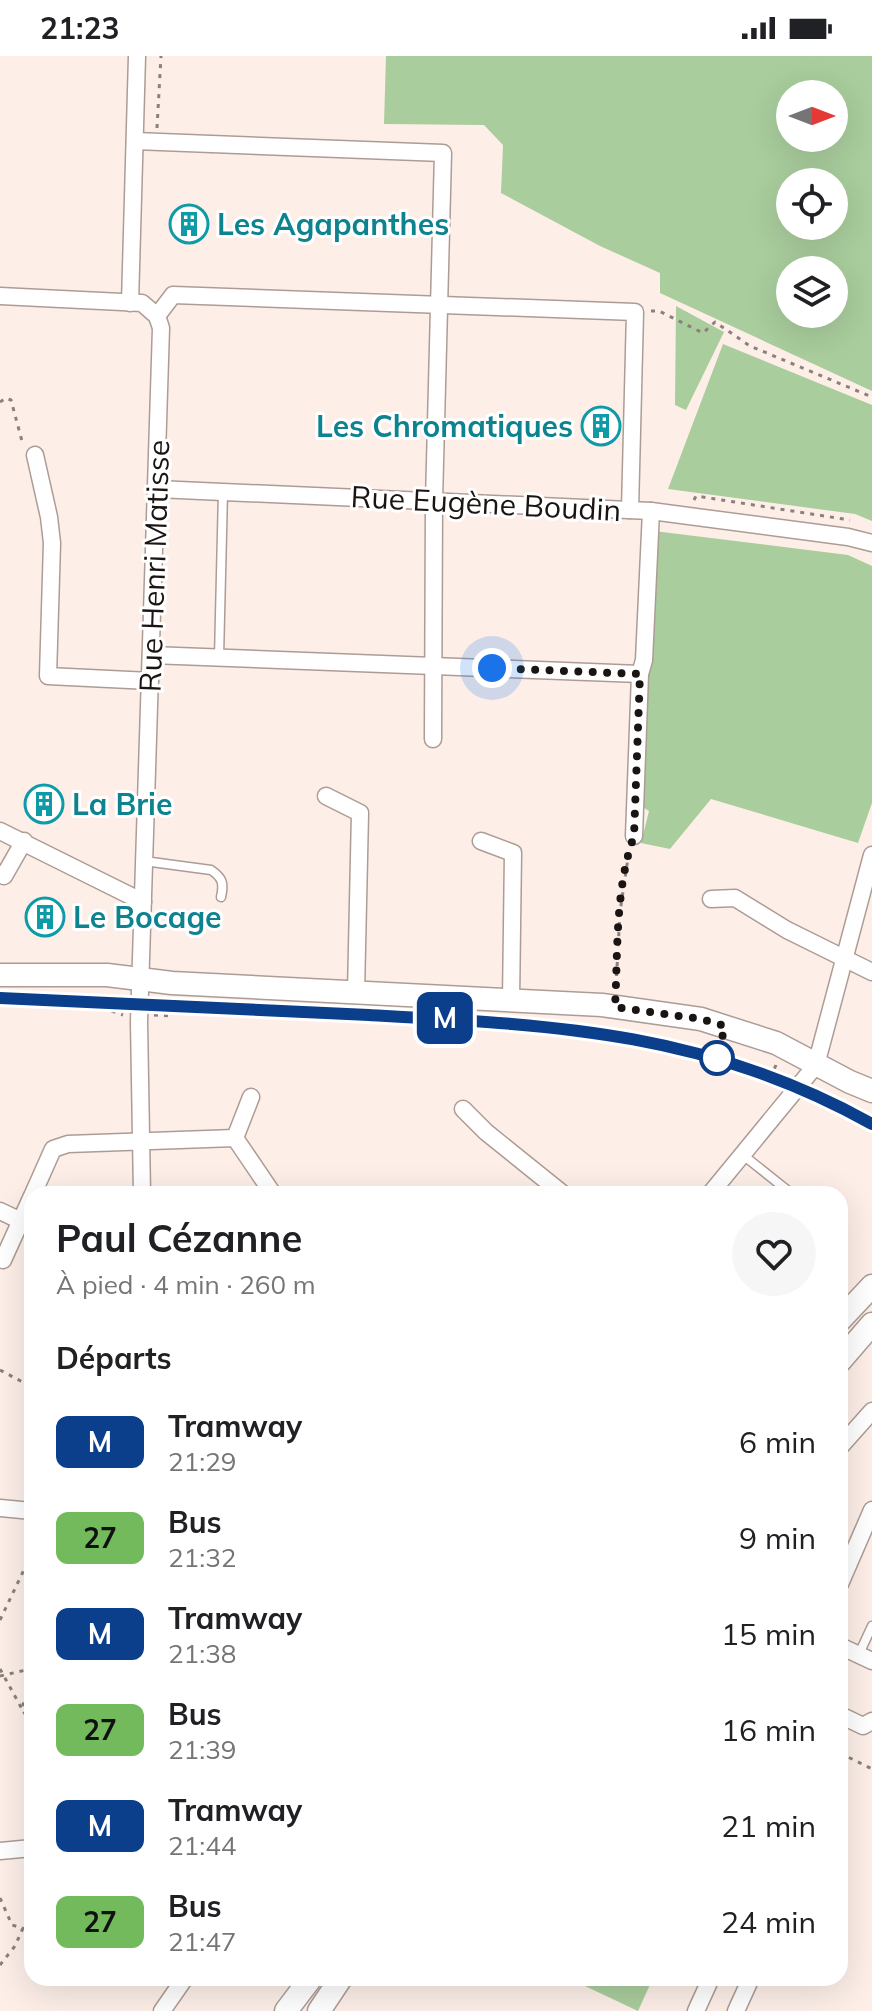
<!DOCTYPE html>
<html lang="fr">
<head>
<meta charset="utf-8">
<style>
  body { margin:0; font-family:Mulish,sans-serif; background:#f6f6f6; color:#202124; height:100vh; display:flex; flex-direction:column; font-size:30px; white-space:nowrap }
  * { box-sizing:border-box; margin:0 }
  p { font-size:26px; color:#757577 }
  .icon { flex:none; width:44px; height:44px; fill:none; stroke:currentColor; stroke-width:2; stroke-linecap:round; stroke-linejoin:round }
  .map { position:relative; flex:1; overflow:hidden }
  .drawer { position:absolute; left:24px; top:1130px; width:824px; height:800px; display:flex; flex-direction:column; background:#fff; border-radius:24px; box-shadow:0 8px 32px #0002 }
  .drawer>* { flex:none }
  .badge { padding:0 16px; border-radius:12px; font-size:28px; line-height:52px }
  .needle { width:52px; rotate:90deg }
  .tools { position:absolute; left:776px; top:24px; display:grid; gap:16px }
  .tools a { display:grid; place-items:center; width:72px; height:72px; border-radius:50%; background:#fff; box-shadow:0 8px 32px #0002; font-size:40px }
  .you { position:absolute; width:40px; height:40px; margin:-20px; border:6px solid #fff; border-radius:50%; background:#1a73e8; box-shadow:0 0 0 12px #1a73e833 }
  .map>.badge { position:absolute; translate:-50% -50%; box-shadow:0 0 0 4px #fff }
  h2 { padding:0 32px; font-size:30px; line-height:72px }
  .round { display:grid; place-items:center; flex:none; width:84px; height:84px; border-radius:42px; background:#f6f6f6 }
  .head { display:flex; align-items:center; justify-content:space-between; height:136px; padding:0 32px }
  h1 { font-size:38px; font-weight:700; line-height:60px }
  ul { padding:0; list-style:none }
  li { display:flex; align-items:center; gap:24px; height:96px; padding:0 32px }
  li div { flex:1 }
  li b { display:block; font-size:30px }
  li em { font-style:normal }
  li .badge { min-width:88px; font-weight:700; text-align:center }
  .status { display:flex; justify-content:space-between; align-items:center; height:56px; padding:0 40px; background:#fff; direction:ltr }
  .status svg { height:22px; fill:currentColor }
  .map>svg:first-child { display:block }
  .green { fill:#a9cd9d; fill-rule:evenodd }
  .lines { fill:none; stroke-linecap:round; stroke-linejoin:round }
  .lane-casing { stroke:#ad9c95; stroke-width:11 }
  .street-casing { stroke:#ad9c95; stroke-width:19 }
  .secondary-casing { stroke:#ad9c95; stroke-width:25 }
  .path { stroke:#8a807c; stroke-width:3; stroke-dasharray:4 6; stroke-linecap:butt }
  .lane { stroke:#fff; stroke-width:8 }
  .street { stroke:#fff; stroke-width:16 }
  .secondary { stroke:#fff; stroke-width:22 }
  .tram { stroke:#827974; stroke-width:2 }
  .line-casing { stroke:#fff; stroke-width:18 }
  .line { stroke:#0b3e8b; stroke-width:12 }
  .walk { stroke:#1a1412; stroke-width:8; stroke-dasharray:0 14.4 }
  .stop-dot { fill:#fff; stroke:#0b3e8b; stroke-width:4 }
  .labels { text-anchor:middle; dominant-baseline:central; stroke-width:6; stroke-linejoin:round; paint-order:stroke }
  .culture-label { font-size:30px; font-weight:bold; fill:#0d838f; stroke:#fff; text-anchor:start }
  .street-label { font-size:30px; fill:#1a1412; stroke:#fff }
</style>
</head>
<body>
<div class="status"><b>21:23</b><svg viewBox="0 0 49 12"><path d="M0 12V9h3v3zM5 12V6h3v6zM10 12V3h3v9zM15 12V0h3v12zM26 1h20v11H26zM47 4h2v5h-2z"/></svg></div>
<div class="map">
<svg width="872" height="1955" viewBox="0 0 872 1955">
  <rect width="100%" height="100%" fill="#fdefe8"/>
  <g class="green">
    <path d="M386 0H872V335L660 237V217L600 190 501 137 503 89 484 69 384 68ZM834 38V82H790V38ZM834 126V170H790V126ZM790 214H834V258H790Z"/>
    <polygon points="676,250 724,276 686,354 675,349"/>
    <polygon points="723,288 872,349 872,465 855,458 668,433"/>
    <polygon points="654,475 848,499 872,510 872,747 858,787 711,743 670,793 641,787 649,755 641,750 645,624 649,624"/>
    <polygon points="568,1922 653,1922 638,1955"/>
  </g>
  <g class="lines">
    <g class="lane-casing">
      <g id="lane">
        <polyline points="219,601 223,436"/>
        <path d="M144 805 211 814C223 822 224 828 221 841"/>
        <polyline points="743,1099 792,1138"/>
        <polyline points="859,1598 872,1570"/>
      </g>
    </g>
    <g class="street-casing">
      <g id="street">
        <polyline points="135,85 443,97 434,445 433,683"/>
        <polyline points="0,240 142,247 157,260 161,272 139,966 142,1138"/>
        <polyline points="130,247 137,0"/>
        <polyline points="157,260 173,239 635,256 630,454"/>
        <polyline points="35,399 49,461 52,487 48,620 150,625"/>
        <polyline points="157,433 651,455 848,481 872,487"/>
        <polyline points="151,599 640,618 634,780"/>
        <polyline points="640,618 644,604 651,455"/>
        <polyline points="326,740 360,757 356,936"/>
        <polyline points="0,775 143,846"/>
        <polyline points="481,785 513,797 511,944"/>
        <polyline points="0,818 4,820 24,785"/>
        <polyline points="711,843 735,842 787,874 872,916"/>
        <polyline points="463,1053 486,1076 563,1138"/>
        <polyline points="235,1082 251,1041"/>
        <polyline points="33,1138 53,1093 68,1088 235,1082 273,1138"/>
        <polyline points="710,1138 816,1009 872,799"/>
        <polyline points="0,1155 21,1165"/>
        <polyline points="0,1202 3,1204 32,1140"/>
        <polyline points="840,1391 872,1355"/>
        <polyline points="0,1452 32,1455"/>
        <polyline points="840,1528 872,1454"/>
        <polyline points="840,1590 872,1605"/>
        <polyline points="840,1659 863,1670 872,1665"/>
        <polyline points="0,1795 32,1792"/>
        <polyline points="162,1955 185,1922"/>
        <polyline points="696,1955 711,1922"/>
        <polyline points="736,1955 751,1922"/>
      </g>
    </g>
    <g class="secondary-casing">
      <g id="secondary">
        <polyline points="0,919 107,919 172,927 602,949 701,963 776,987 850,1026 872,1035"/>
        <polyline points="840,1264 872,1230"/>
        <polyline points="840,1305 872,1268"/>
        <polyline points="286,1955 311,1922"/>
        <polyline points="319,1955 341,1922"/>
      </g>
    </g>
    <g class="path">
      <polyline points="157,72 161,0"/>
      <polyline points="651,255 659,255 703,277 715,266 750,290 872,341"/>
      <polyline points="0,346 6,342 11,344 23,389"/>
      <polyline points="694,444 696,440 850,464"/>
      <polyline points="616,930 620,856 629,795"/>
      <polyline points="106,939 106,953 123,959"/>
      <polyline points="154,959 171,960 171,944"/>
      <polyline points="776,1009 769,1025 778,1031"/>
      <polyline points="0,1314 32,1331"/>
      <polyline points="0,1564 32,1497"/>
      <polyline points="0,1613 22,1653"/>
      <polyline points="0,1620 26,1614 32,1610"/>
      <polyline points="32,1630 28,1631 22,1653 32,1669"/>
      <polyline points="840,1697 872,1713"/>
      <polyline points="0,1842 12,1869 32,1875"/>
      <polyline points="0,1909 15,1890 23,1872"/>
    </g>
    <use href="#lane" class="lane"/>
    <use href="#street" class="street"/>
    <use href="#secondary" class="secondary"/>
    <path class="tram" d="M0 942C125 948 250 953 375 960 440 963 504 965 568 972 676 984 778 1016 872 1068"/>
  </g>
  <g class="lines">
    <g class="line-casing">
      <path id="line" d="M0 942C123 948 246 953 369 959 555 969 705 975 872 1068"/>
    </g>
    <use href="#line" class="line"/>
    <path class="walk" d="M492 612 640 618 634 780C615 833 618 895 615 951L701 963 725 970 717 1002"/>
  </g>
  <defs>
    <g id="building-ring" transform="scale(2)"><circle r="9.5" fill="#fff" stroke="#0f9aa8" stroke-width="1.5"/><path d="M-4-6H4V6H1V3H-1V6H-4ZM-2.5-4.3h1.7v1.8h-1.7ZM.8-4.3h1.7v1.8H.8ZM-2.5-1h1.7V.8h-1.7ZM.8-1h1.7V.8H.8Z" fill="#0f9aa8"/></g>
  </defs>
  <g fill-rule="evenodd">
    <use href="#building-ring" x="189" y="168"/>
    <use href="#building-ring" x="601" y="370"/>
    <use href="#building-ring" x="44" y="748"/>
    <use href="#building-ring" x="45" y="861"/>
  </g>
  <circle class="stop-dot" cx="717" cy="1002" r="16"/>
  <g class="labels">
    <g class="culture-label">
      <text x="217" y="168">Les Agapanthes</text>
      <text x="573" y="370" text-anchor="end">Les Chromatiques</text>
      <text x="72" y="748">La Brie</text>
      <text x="73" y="861">Le Bocage</text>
    </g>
    <g class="street-label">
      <text transform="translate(486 447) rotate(3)">Rue Eugène Boudin</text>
      <text transform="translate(154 510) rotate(-88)">Rue Henri Matisse</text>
    </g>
  </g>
</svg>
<div class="tools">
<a><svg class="needle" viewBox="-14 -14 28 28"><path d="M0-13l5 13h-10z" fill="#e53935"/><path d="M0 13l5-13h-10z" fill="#757577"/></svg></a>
<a><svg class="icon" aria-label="locate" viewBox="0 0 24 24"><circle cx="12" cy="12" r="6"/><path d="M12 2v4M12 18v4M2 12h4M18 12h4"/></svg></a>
<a><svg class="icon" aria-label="layers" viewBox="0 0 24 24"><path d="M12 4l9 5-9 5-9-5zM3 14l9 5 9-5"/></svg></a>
</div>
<div class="you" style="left:492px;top:612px"></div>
<b class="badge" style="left:445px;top:962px;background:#0b3e8b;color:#fff">M</b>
<section class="drawer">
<div class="head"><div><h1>Paul Cézanne</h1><p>À pied · 4 min · 260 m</p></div><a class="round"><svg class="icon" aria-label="heart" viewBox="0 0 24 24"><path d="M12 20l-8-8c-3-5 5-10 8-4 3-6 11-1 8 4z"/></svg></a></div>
<h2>Départs</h2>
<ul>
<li><span class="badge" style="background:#0b3e8b;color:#fff">M</span><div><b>Tramway</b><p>21:29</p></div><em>6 min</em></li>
<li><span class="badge" style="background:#73ba5c;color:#111">27</span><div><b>Bus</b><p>21:32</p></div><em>9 min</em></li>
<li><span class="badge" style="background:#0b3e8b;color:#fff">M</span><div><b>Tramway</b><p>21:38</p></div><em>15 min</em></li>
<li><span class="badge" style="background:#73ba5c;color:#111">27</span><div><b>Bus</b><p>21:39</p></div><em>16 min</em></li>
<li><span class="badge" style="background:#0b3e8b;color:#fff">M</span><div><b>Tramway</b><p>21:44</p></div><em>21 min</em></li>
<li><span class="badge" style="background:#73ba5c;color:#111">27</span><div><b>Bus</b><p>21:47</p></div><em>24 min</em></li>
</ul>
</section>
</div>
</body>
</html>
